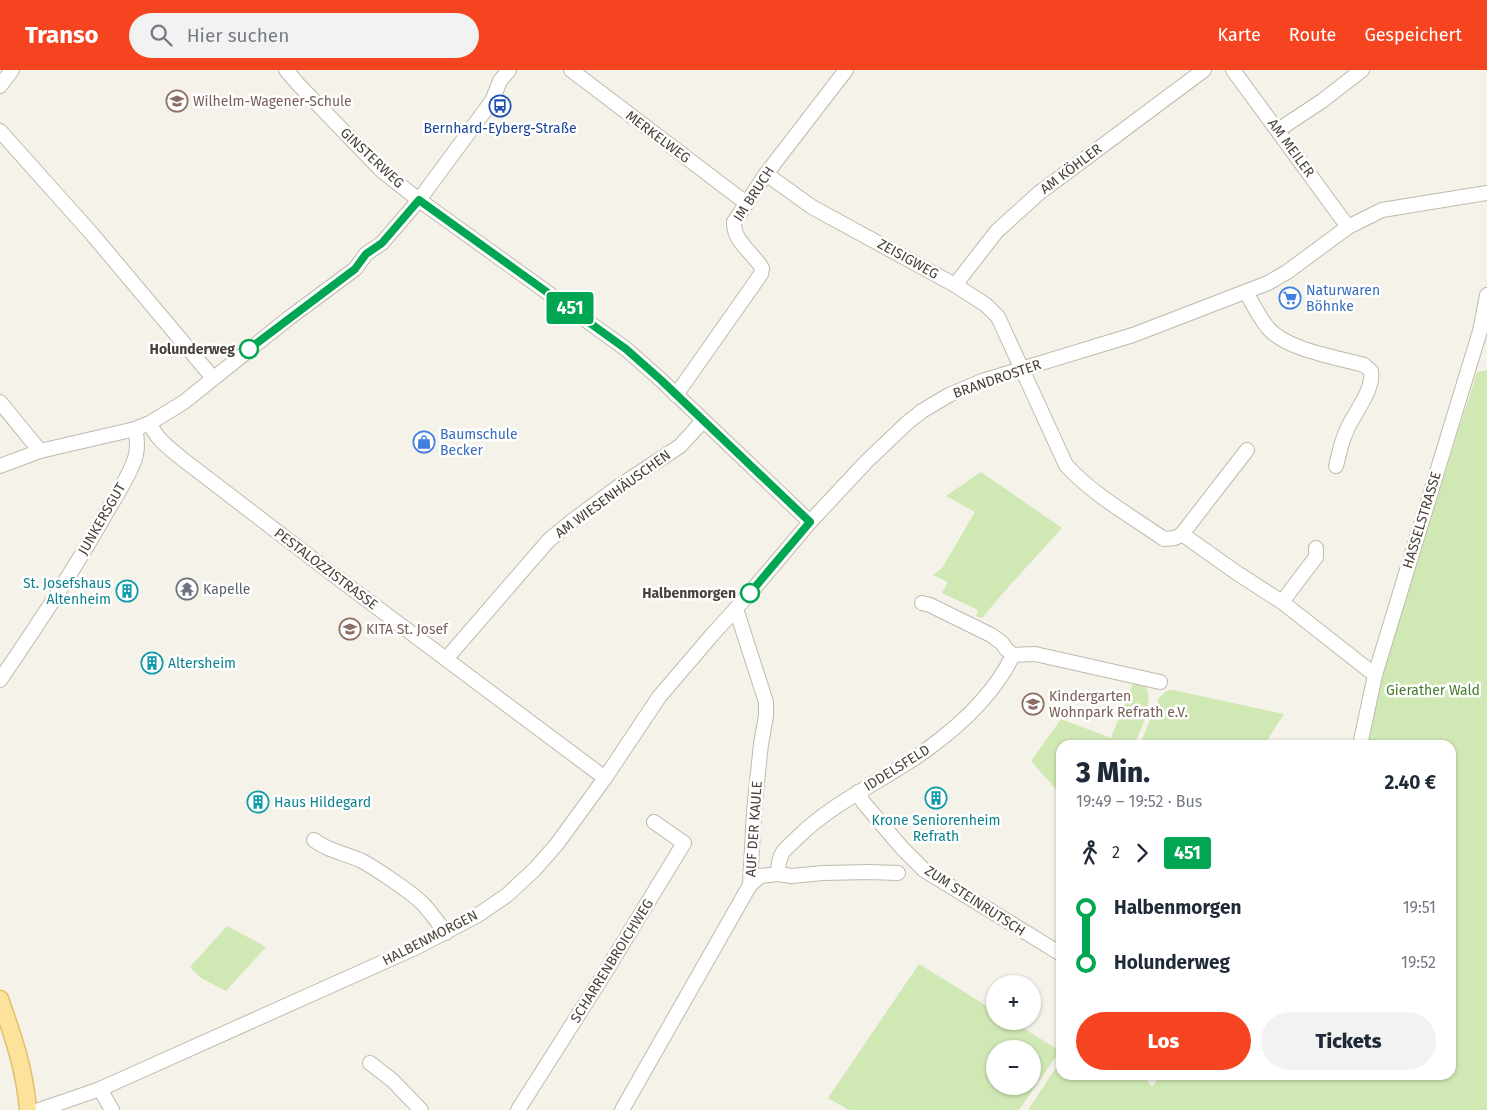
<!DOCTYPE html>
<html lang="de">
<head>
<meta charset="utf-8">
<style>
  body { margin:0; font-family:"Fira Sans",sans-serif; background:#f2f2f3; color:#1f2937; height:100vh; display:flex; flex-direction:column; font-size:19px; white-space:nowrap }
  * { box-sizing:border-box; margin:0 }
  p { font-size:16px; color:#747a83 }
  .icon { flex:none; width:28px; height:28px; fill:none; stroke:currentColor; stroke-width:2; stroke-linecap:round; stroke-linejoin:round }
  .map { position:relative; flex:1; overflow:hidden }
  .drawer { position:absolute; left:1056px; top:670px; width:400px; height:340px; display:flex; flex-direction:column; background:#fff; border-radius:15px; box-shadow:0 1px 4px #0004 }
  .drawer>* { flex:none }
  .badge { padding:0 10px; border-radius:4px; font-size:18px; line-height:32px }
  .tools { position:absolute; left:986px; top:905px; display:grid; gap:10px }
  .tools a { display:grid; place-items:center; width:55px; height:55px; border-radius:50%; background:#fff; box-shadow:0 1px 4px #0004; font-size:25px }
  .map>.badge { position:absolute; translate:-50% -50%; box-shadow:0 0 0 2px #fff }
  .legs { display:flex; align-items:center; gap:8px; height:55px; padding:0 20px; font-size:16px }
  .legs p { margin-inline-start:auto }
  .summary { display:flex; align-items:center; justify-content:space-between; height:85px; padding:0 20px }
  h1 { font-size:28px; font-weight:800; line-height:38px }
  .primary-button { display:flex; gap:10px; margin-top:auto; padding:10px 20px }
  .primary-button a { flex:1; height:58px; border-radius:30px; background:#f64420; color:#fff; font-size:20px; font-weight:800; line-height:58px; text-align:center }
  .primary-button a+a { background:#f2f2f3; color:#1f2937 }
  ul { padding:0 20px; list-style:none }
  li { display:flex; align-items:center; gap:18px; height:55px; font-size:19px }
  li i { display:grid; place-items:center; width:8px; height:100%; margin:0 6px; background:currentColor }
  li i::after { content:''; width:12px; height:12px; margin:-6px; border:4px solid; border-radius:50%; background:#fff }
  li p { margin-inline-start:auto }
  li:first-child i { background:linear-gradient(#0000 50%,currentColor 0) }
  li:last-child i { background:linear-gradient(currentColor 50%,#0000 0) }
  header { display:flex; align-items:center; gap:30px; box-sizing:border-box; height:70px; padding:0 25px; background:#f64420; color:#fff }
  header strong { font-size:24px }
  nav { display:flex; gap:28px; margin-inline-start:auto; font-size:18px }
  .search { width:350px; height:45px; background:#f2f2f3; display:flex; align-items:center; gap:12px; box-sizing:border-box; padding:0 18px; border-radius:28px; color:#747a83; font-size:19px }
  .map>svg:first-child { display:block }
  .green { fill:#d0e8b4; fill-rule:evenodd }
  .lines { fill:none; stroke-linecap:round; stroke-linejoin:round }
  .minor-casing { stroke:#c0baac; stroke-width:16 }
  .major-casing { stroke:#e2c06b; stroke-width:19 }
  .minor { stroke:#fff; stroke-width:14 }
  .major { stroke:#fce29b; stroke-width:16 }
  .line-1-casing { stroke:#fff; stroke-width:11 }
  .line-1 { stroke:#00a651; stroke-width:8 }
  .stop-1-dot { fill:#fff; stroke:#00a651; stroke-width:2.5 }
  .labels { text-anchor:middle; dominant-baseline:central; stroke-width:5; stroke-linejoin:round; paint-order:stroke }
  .education-label { font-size:14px; fill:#785e54; stroke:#fff; text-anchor:start }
  .transit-label { font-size:14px; fill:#164399; stroke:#fff }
  .street-label { font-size:14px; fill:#494238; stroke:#fff }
  .shop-label { font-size:14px; fill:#366cbe; stroke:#fff; text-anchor:start }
  .stop-label { font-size:14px; font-weight:bold; fill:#494238; stroke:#fff; text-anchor:end }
  .culture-label { font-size:14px; fill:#0d838f; stroke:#fff; text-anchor:start }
  .worship-label { font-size:14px; fill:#5b616d; stroke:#fff; text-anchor:start }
  .park-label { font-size:14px; fill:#487a2b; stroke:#fff }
</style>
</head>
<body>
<header>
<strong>Transo</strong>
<div class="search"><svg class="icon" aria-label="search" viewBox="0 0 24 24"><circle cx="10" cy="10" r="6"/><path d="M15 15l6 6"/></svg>Hier suchen</div>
<nav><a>Karte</a><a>Route</a><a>Gespeichert</a></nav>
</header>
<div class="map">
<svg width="1487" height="1040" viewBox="0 0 1487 1040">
  <rect width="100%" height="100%" fill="#f5f2ea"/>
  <g class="green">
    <polygon points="1487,300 1487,1040 1028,1040 1061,990 1061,1005 1143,1005 1152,1017 1161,1005 1451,1005 1451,675 1364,675 1385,590 1477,302"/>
    <polygon points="981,402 1062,458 1010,515 982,548 976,546 978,540 942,523 948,512 933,505 942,498 975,442 946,426"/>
    <path d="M1134 611 1145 615C1155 631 1141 659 1134 675H1061V725L1031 691 1061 649 1111 668Z"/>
    <polygon points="1169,620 1173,620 1284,644 1264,675 1140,675 1159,628 1165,622"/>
    <polygon points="227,856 266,877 226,921 201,908 190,897"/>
    <path d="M919 894 995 941V951H1012L1060 981 1019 1040H849L828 1028ZM995 979H1032V1016H995Z"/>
  </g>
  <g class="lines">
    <g class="minor-casing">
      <g id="minor">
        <polyline points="286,0 298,14 381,100 419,130 626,279 661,310 810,452"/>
        <polyline points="571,0 746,133"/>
        <polyline points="1233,0 1348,157"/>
        <polyline points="0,16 12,0"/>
        <polyline points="1278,60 1322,31 1362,0"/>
        <polyline points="0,61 92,164 213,308"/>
        <path d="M766 104 812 137 955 215 986 235 998 247 1066 395C1093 425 1131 446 1164 469L1175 468 1182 464 1237 503 1282 532 1375 605"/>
        <polyline points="955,215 997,161 1039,123 1204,0"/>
        <path d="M1246 222C1253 234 1259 247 1268 258 1287 280 1336 287 1364 295L1371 301C1374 322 1353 343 1346 362 1341 372 1339 385 1336 396"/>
        <path d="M676 325 761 204 762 198C753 183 733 171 734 152L766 104 846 0"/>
        <polyline points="0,332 40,381"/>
        <path d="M150 353C156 370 172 380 185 391L343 512 605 708"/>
        <polyline points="0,396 40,381 135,359 150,353 184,332 289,248 355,199 366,184 382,173 419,130 492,31 500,11 509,0"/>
        <polyline points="1182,464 1247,380"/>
        <polyline points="1282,532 1316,487 1316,478"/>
        <polyline points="922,533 930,535 991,565 1002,573 1006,579 1013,585 1035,584 1160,612"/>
        <polyline points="446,589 549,470 572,451 618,417 680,376 703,351"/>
        <path d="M0 610C35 559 70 506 101 452 111 434 124 415 132 396 138 384 138 371 135 359"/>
        <polyline points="1360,675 1375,605 1480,261 1487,225"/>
        <polyline points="858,722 863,732 902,778 924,800 1061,884"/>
        <path d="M314 770C328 781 344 783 360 790 374 797 414 824 424 835 432 844 439 854 446 863"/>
        <path d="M778 804C778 797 779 788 783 782 787 777 792 773 797 768 835 730 886 710 929 678 963 653 995 623 1013 585"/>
        <polyline points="750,815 760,806 778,804 792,806 823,803 869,802 898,803"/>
        <polyline points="370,993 392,1010 421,1040"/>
        <polyline points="100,1019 112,1040"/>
        <polyline points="39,1040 100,1019 417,877 478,845 507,825 535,799 557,774 605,708 659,627 712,565 750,523 810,452 866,392 907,353 922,341 949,325 982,311 1133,265 1268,213 1287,202 1348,157 1382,140 1487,123"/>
        <polyline points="518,1040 606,901 684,773 654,752"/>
        <polyline points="622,1040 750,815 754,741 761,674 766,646 766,632 736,539"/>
      </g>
    </g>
    <g class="major-casing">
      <path id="major" d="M0 929C13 966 25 1000 28 1040"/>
    </g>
    <use href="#minor" class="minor"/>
    <use href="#major" class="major"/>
  </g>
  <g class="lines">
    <g class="line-1-casing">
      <polyline id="line-1" points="249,279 355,199 366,184 382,173 419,130 626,279 661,310 810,452 750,523"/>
    </g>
    <use href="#line-1" class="line-1"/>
  </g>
  <defs>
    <g id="school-ring" transform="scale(1.125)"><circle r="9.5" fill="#fff" stroke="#8d6e63" stroke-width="1.5"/><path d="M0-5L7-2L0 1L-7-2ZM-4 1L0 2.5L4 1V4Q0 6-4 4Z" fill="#8d6e63"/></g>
    <g id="bus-ring" transform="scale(1.125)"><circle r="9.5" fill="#fff" stroke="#1a4fb4" stroke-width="1.5"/><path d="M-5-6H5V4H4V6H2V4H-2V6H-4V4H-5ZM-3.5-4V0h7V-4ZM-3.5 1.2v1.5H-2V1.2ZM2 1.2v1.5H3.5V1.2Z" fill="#1a4fb4"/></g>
    <g id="supermarket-ring" transform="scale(1.125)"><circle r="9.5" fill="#fff" stroke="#3f7fe0" stroke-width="1.5"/><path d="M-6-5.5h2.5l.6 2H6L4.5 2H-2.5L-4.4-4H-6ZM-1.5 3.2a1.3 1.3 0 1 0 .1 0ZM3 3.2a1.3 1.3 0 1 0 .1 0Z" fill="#3f7fe0"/></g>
    <g id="shop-ring" transform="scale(1.125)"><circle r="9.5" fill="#fff" stroke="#3f7fe0" stroke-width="1.5"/><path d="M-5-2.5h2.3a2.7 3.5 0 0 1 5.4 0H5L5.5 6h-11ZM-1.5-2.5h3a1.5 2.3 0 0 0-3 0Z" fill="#3f7fe0"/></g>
    <g id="temple-ring" transform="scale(1.125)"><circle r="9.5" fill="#fff" stroke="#6b7280" stroke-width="1.5"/><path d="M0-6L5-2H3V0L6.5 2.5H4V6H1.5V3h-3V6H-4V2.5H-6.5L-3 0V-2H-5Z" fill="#6b7280"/></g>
    <g id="building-ring" transform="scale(1.125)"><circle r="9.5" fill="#fff" stroke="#0f9aa8" stroke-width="1.5"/><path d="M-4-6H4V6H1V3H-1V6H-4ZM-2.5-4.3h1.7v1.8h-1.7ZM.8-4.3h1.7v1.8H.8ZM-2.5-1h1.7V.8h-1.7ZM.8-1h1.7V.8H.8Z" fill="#0f9aa8"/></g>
  </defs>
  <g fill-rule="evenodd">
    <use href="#school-ring" x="177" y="31"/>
    <use href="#bus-ring" x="500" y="36"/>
    <use href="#supermarket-ring" x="1290" y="228"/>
    <use href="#shop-ring" x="424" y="372"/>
    <use href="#temple-ring" x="187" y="519"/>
    <use href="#building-ring" x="127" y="521"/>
    <use href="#school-ring" x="350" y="559"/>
    <use href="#building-ring" x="152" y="593"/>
    <use href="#school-ring" x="1033" y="634"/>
    <use href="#building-ring" x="936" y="728"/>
    <use href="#building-ring" x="258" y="732"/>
  </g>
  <g class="stop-1-dot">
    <circle cx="249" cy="279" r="9"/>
    <circle cx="750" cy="523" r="9"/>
  </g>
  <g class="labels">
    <g class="education-label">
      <text x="193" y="31">Wilhelm-Wagener-Schule</text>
      <text x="366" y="559">KITA St. Josef</text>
      <text x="1049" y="626">Kindergarten<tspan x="1049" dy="16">Wohnpark Refrath e.V.</tspan></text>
    </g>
    <g class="transit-label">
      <text x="500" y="58">Bernhard-Eyberg-Straße</text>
    </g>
    <g class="street-label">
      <text transform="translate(658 67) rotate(37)">MERKELWEG</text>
      <text transform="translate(1291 78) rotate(54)">AM MEILER</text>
      <text transform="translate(372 88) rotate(43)">GINSTERWEG</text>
      <text transform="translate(1071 99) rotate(-37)">AM KÖHLER</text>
      <text transform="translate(754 124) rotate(-57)">IM BRUCH</text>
      <text transform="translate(908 189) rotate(29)">ZEISIGWEG</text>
      <text transform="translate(997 309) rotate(-19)">BRANDROSTER</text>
      <text transform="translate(613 424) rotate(-36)">AM WIESENHÄUSCHEN</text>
      <text transform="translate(102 449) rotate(-60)">JUNKERSGUT</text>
      <text transform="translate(1422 450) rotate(-73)">HASSELSTRASSE</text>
      <text transform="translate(326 499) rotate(37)">PESTALOZZISTRASSE</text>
      <text transform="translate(897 698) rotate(-32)">IDDELSFELD</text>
      <text transform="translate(754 759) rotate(-86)">AUF DER KAULE</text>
      <text transform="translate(975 831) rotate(33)">ZUM STEINRUTSCH</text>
      <text transform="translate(430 868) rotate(-27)">HALBENMORGEN</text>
      <text transform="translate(612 891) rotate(-58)">SCHARRENBROICHWEG</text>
    </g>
    <g class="shop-label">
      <text x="1306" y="220">Naturwaren<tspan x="1306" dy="16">Böhnke</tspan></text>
      <text x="440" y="364">Baumschule<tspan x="440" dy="16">Becker</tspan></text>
    </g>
    <g class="stop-label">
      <text x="235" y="279">Holunderweg</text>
      <text x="736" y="523">Halbenmorgen</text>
    </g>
    <g class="culture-label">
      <text x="111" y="513" text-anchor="end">St. Josefshaus<tspan x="111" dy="16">Altenheim</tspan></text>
      <text x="168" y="593">Altersheim</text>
      <text x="274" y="732">Haus Hildegard</text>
      <text x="936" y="750" text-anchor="middle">Krone Seniorenheim<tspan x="936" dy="16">Refrath</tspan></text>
    </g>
    <g class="worship-label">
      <text x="203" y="519">Kapelle</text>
    </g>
    <g class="park-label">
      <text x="1433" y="620">Gierather Wald</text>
    </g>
  </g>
</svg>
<div class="tools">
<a>+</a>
<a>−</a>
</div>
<b class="badge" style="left:570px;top:238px;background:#00a651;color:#fff">451</b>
<section class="drawer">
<div class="summary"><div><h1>3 Min.</h1><p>19:49 – 19:52 · Bus</p></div><b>2.40 €</b></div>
<div class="legs"><svg class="icon" aria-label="walk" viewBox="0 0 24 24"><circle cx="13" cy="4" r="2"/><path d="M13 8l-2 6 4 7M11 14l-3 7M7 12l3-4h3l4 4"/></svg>2<svg class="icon" aria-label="forward" viewBox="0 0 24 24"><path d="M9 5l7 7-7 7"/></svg><b class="badge" style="background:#00a651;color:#fff">451</b></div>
<ul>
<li><i style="color:#00a651"></i><b>Halbenmorgen</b><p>19:51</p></li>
<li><i style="color:#00a651"></i><b>Holunderweg</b><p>19:52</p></li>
</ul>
<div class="primary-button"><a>Los</a><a>Tickets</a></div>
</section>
</div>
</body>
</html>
